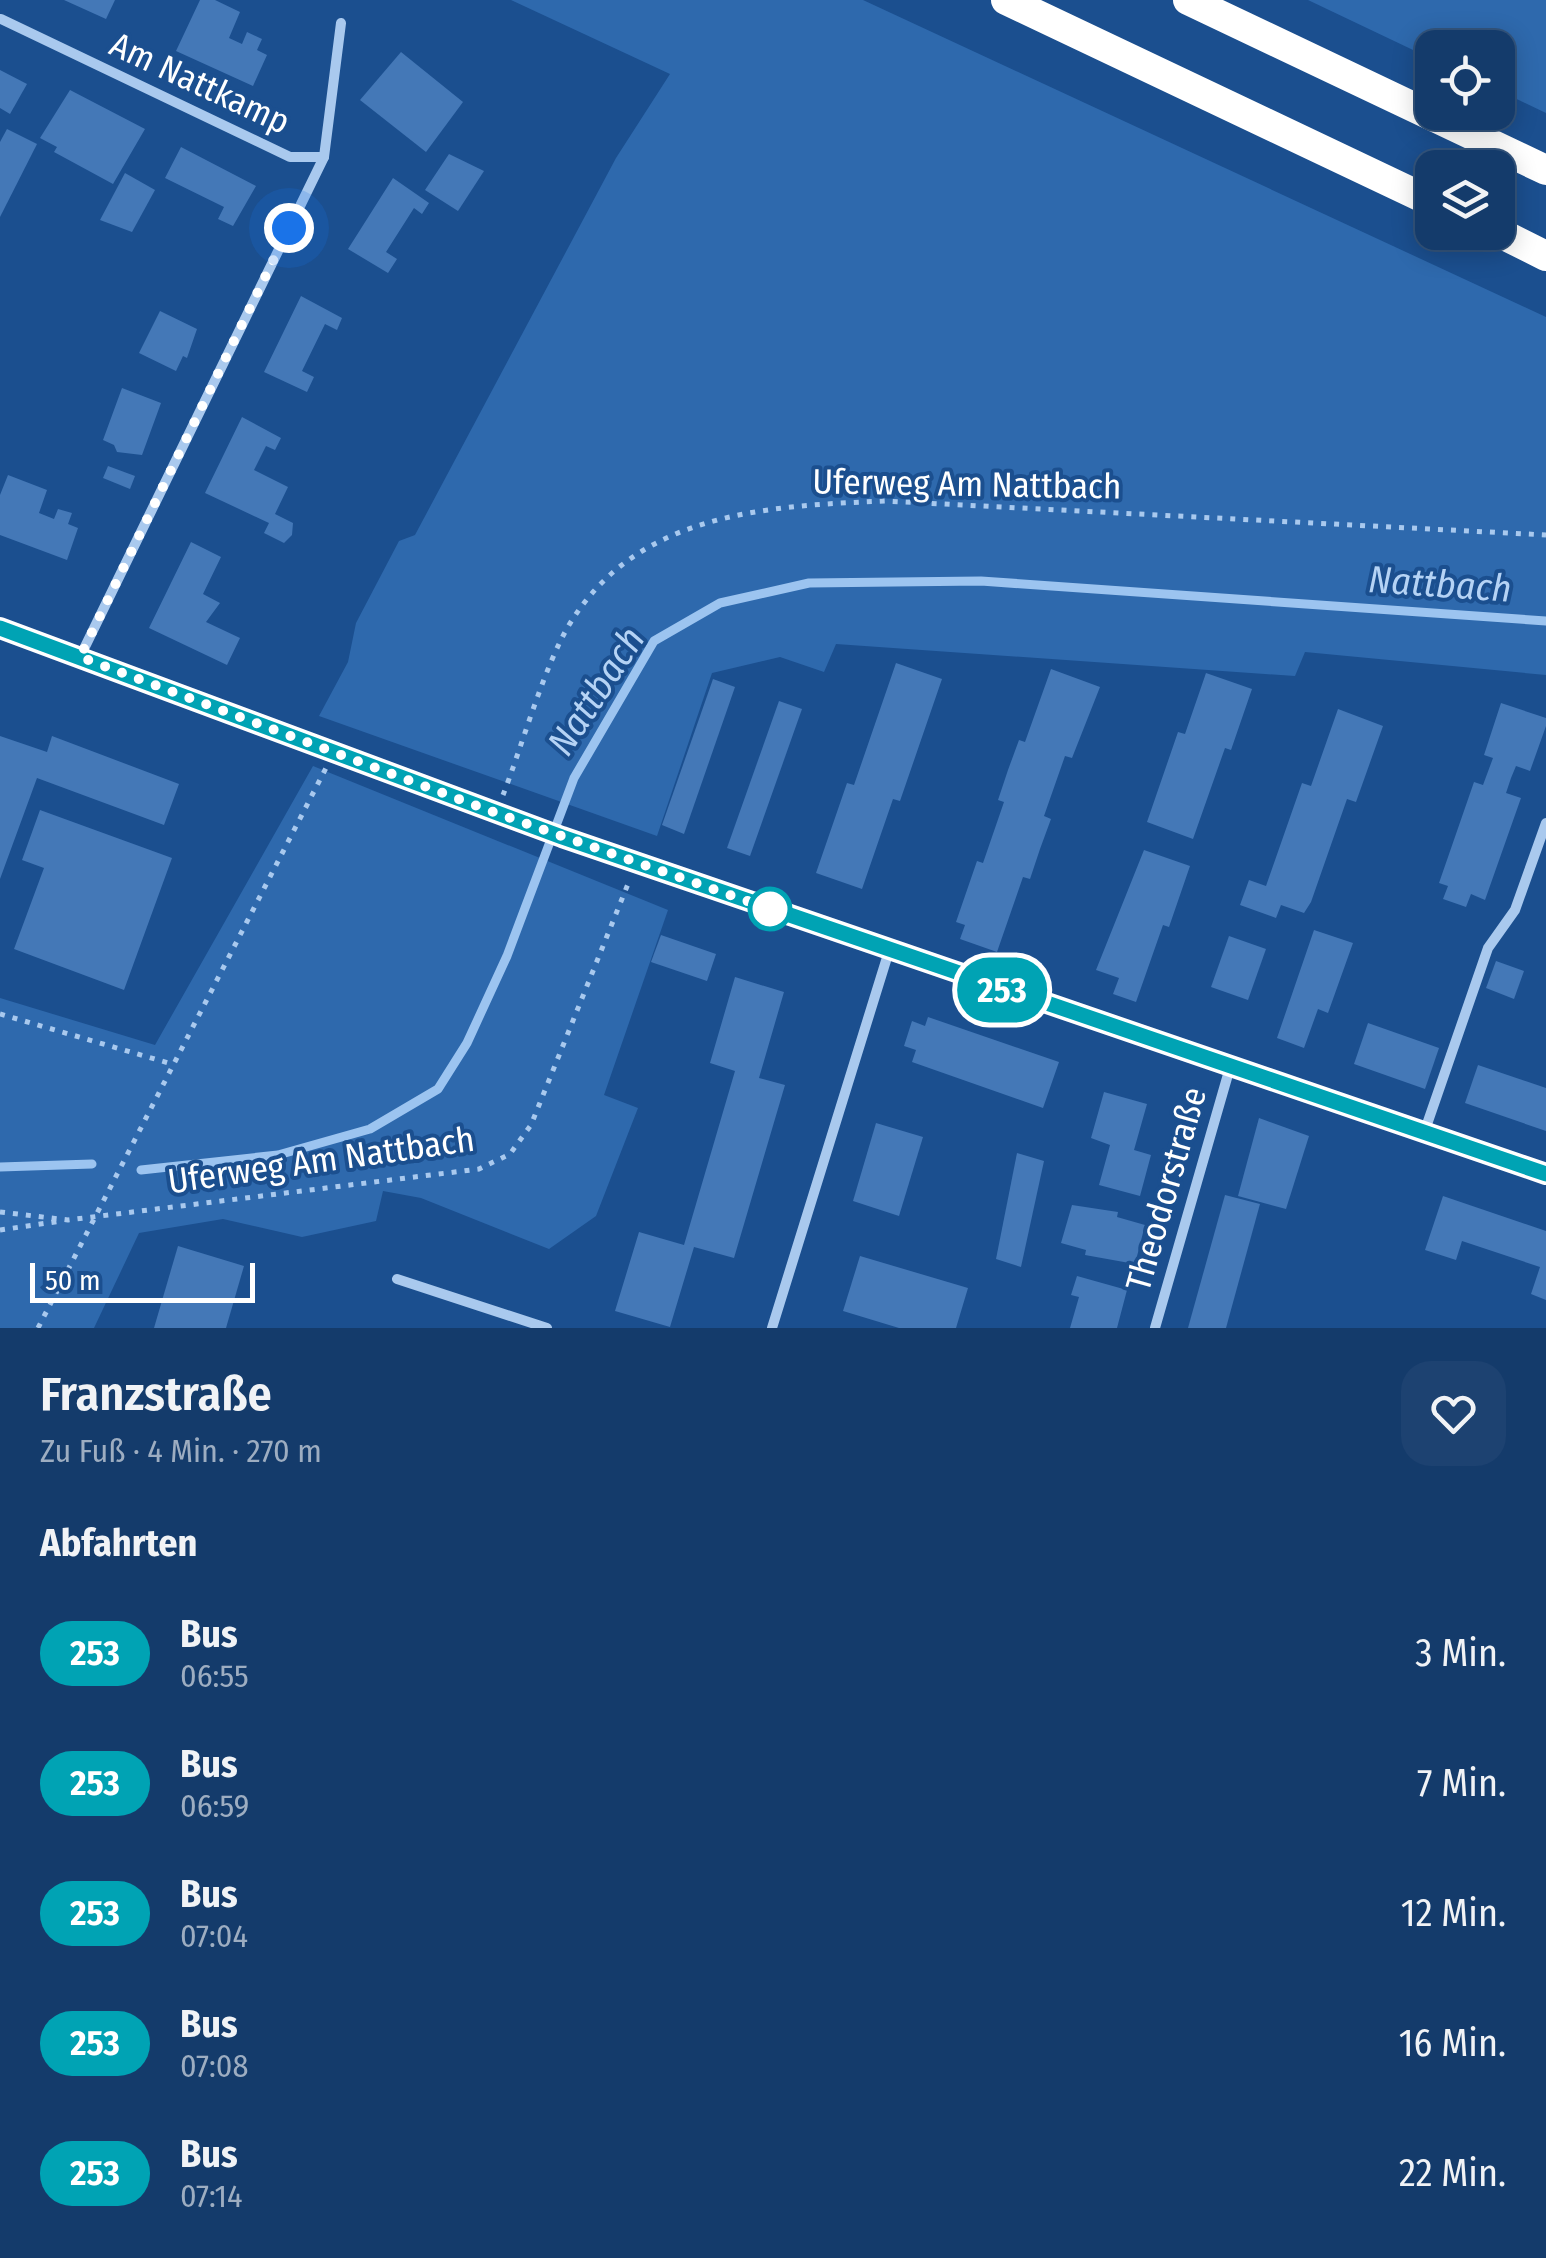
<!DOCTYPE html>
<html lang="de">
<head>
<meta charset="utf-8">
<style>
  body { margin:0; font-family:"Fira Sans Condensed",sans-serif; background:#1d4271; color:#f1f3f6; height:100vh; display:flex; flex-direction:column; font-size:38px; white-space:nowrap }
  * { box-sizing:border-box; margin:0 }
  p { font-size:32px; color:#9dadc1 }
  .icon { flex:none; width:55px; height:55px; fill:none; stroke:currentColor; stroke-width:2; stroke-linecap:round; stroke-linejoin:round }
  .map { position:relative; height:1328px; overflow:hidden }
  .side { display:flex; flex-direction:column; background:#143b6b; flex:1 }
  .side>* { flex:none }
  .badge { padding:0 20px; border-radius:32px; font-size:35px; line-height:65px }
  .tools { position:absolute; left:1415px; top:30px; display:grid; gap:20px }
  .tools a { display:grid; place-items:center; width:100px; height:100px; border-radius:20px; background:#143b6b; box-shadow:0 5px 25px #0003,0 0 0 2px #33557e; font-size:50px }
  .scale { position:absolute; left:30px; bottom:25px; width:225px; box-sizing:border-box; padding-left:10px; border:5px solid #fff; border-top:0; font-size:28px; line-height:35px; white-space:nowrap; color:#fff; -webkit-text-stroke:8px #1b4f8f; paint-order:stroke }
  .you { position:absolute; width:50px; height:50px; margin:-25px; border:8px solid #fff; border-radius:50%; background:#1a73e8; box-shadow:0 0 0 15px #1a73e833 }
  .map>.badge { position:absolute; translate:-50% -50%; box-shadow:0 0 0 5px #fff }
  h2 { padding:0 40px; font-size:38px; line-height:90px }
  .round { display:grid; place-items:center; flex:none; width:105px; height:105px; border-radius:30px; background:#1d4271 }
  .overview { display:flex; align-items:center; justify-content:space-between; height:170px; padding:0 40px }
  h1 { font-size:48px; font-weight:600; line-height:75px }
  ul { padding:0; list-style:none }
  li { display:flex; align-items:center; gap:30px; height:130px; padding:0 40px }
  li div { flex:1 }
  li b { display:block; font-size:38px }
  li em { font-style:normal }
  li .badge { min-width:110px; font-weight:700; text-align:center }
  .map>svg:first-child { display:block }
  .green { fill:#2e69ad }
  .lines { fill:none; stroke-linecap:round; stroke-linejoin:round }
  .stream { stroke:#9cc4f0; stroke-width:9 }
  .building { fill:#4478b7 }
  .path { stroke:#a9c9ee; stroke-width:5; stroke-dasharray:5 8; stroke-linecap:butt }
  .street { stroke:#a9c9ee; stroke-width:10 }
  .highway { stroke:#fff; stroke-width:30 }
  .line-casing { stroke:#fff; stroke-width:22 }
  .line { stroke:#00a3b4; stroke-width:15 }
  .walk { stroke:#fff; stroke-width:10; stroke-dasharray:0 18 }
  .stop-dot { fill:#fff; stroke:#00a3b4; stroke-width:5 }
  .labels { text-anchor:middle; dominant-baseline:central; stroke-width:8; stroke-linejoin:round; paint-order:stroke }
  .street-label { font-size:35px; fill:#fff; stroke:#1b4f8f }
  .water-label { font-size:38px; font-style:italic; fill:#b5d3f5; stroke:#1b4f8f }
</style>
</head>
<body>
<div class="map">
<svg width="1546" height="1328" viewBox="0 0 1546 1328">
  <rect width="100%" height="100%" fill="#1b4f8f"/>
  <g class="green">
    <polygon points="511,0 863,0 1546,317 1546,675 1305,652 1295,676 836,644 824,672 780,657 712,673 657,836 319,716 348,662 356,623 399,541 415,535 616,158 670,74"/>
    <polygon points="1308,0 1546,0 1546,113 1498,90 1498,48 1432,48 1432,59"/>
    <polygon points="313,766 668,910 604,1095 638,1108 596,1216 549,1249 421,1198 383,1191 376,1221 302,1237 223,1219 139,1233 94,1328 0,1328 0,998 155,1045"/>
  </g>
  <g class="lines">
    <g class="stream">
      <polyline points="0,1167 92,1164"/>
      <polyline points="141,1170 278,1155 370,1129 438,1089 467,1043 507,956 574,778 654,641 720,603 809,583 981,581 1546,621"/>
    </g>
  </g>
  <g class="building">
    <polygon points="64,0 115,0 106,19"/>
    <polygon points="200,0 215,0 240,12 229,38 242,44 247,32 262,39 257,50 267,55 253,86 176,51"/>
    <polygon points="401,52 463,102 426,152 360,100"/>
    <polygon points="0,70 27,84 10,114 0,108"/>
    <polygon points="70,90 145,129 113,184 54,152 57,147 40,138"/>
    <polygon points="7,129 37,144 0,217 0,142"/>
    <polygon points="181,147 256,186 233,226 218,219 224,207 165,178"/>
    <polygon points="449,154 484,171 458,211 425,190"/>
    <polygon points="125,173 155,190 132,232 100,220"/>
    <polygon points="393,178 429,203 422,214 414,208 386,252 397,259 388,273 348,249"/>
    <polygon points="301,296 342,318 337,330 325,324 302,371 314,377 307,392 264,372"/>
    <polygon points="160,311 197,329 187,358 183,356 176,371 139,353"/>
    <polygon points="122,388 161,403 142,455 117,452 114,445 103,440"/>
    <polygon points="242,417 281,438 275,450 266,446 254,470 288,487 275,514 293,523 292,535 284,543 264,533 269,523 205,493"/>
    <polygon points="108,466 135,476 130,489 103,478"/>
    <polygon points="8,475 47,490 39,513 54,519 58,509 72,513 68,524 78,528 67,560 0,535 0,495"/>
    <polygon points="191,542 221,557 203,594 220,603 206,622 240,638 227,665 149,628"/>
    <polygon points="896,663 942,679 900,801 893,799 862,889 816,873 847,783 854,785"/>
    <polygon points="1051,669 1100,687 1072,758 1065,756 1044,816 1051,819 1040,849 1030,879 1023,877 997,952 960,939 965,925 956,922 977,861 983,863 1004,802 998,800 1008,770 1019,740 1025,742"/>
    <polygon points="1206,673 1252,689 1231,750 1225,748 1193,839 1147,822 1178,732 1185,734"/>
    <polygon points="713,679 735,687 684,834 662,825"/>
    <polygon points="779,701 802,709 750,856 727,848"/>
    <polygon points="1501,703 1546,718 1546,726 1530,771 1516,766 1511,778 1506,793 1521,798 1485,900 1471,894 1466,907 1443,899 1448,886 1439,883 1474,782 1483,785 1493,758 1484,755"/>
    <polygon points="1338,709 1383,726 1356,802 1347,799 1311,902 1304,913 1281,905 1276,918 1240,905 1249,880 1266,886 1302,783 1311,786"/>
    <polygon points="0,736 47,752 52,736 179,784 164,825 37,778 0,879"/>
    <polygon points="40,810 172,858 124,990 14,949 44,868 22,860"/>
    <polygon points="1144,850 1190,866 1169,927 1163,925 1136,1002 1113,994 1119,978 1096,970"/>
    <polygon points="1314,930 1353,943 1328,1013 1318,1009 1304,1048 1277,1038"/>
    <polygon points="661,935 716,954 707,981 651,962"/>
    <polygon points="1229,936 1266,949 1248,1000 1211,987"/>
    <polygon points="1496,961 1524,971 1514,999 1486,988"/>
    <polygon points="735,977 784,992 759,1078 785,1085 734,1258 694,1247 670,1327 615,1311 639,1232 684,1245 735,1071 710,1063"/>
    <polygon points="928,1017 1059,1062 1043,1108 912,1062 916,1050 904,1046 912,1021 925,1026"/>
    <polygon points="1368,1023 1439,1048 1425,1089 1354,1064"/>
    <polygon points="1478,1065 1546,1088 1546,1131 1465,1103"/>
    <polygon points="1104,1092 1147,1104 1134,1150 1151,1155 1140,1196 1099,1185 1110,1145 1091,1138"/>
    <polygon points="1259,1118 1309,1136 1286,1209 1238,1196"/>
    <polygon points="876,1123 923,1137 899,1216 853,1201"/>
    <polygon points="1017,1153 1044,1161 1021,1267 996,1259"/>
    <polygon points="1225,1195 1260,1204 1226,1328 1188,1328"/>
    <polygon points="1443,1196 1546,1231 1546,1300 1531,1294 1540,1267 1462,1241 1456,1260 1425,1250"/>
    <polygon points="1072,1205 1118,1212 1117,1217 1145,1225 1135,1264 1085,1255 1086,1250 1061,1243"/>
    <polygon points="178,1246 244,1266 226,1328 154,1328"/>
    <polygon points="860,1256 968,1288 956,1328 899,1328 843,1311"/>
    <polygon points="1077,1276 1127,1290 1117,1328 1070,1328 1079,1297 1071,1295"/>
  </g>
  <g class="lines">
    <g class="path">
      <path d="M503 795C522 746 544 667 569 625 637 512 767 506 885 501L1546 535"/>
      <polyline points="0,1014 172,1064"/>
      <polyline points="0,1212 68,1220 479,1169 510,1154 531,1125 630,879"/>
      <polyline points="0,1230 61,1221"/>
      <polyline points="38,1328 326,768"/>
    </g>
    <g class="street">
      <polyline points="1,19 290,157 324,157"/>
      <polyline points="0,628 586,845 1546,1174"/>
      <polyline points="80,657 324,157 341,23"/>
      <polyline points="1425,1130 1488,948 1515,910 1546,823"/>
      <polyline points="397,1279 547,1328"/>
      <polyline points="772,1328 889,951"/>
      <polyline points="1155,1328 1231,1064"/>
    </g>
    <g class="highway">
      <polyline points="1006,0 1432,202"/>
      <polyline points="1188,0 1546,170"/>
      <polyline points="1498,232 1546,256"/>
    </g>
  </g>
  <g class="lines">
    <g class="line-casing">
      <polyline id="line" points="0,628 562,837 1546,1174"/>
    </g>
    <use href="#line" class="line"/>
    <polyline class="walk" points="289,228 80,657 496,813 770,909"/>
  </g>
  <circle class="stop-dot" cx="770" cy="909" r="20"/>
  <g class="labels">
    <g class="street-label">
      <text transform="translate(200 83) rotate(25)">Am Nattkamp</text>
      <text transform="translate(967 484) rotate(1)">Uferweg Am Nattbach</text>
      <text transform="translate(321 1160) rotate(-8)">Uferweg Am Nattbach</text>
      <text transform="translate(1166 1189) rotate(-74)">Theodorstraße</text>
    </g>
    <g class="water-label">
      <text transform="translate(1440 584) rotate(4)">Nattbach</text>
      <text transform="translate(596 691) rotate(-57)">Nattbach</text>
    </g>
  </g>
</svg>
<div class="tools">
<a><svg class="icon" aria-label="locate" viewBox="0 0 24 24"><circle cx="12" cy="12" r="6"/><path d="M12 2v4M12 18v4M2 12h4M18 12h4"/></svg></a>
<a><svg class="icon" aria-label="layers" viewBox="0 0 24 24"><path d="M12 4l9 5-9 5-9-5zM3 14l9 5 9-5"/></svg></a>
</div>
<div class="scale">50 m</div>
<div class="you" style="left:289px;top:228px"></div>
<b class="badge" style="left:1002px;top:990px;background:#00a3b4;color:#fff">253</b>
</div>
<section class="side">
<div class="overview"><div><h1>Franzstraße</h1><p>Zu Fuß · 4 Min. · 270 m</p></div><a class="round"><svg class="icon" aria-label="heart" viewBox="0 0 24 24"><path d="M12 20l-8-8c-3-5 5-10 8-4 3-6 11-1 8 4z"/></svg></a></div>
<h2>Abfahrten</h2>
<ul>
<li><span class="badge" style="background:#00a3b4;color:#fff">253</span><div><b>Bus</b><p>06:55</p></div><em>3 Min.</em></li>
<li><span class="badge" style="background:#00a3b4;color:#fff">253</span><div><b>Bus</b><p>06:59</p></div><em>7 Min.</em></li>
<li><span class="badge" style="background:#00a3b4;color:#fff">253</span><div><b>Bus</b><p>07:04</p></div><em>12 Min.</em></li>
<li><span class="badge" style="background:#00a3b4;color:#fff">253</span><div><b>Bus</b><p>07:08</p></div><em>16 Min.</em></li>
<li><span class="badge" style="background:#00a3b4;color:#fff">253</span><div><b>Bus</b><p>07:14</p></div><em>22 Min.</em></li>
</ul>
</section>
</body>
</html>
